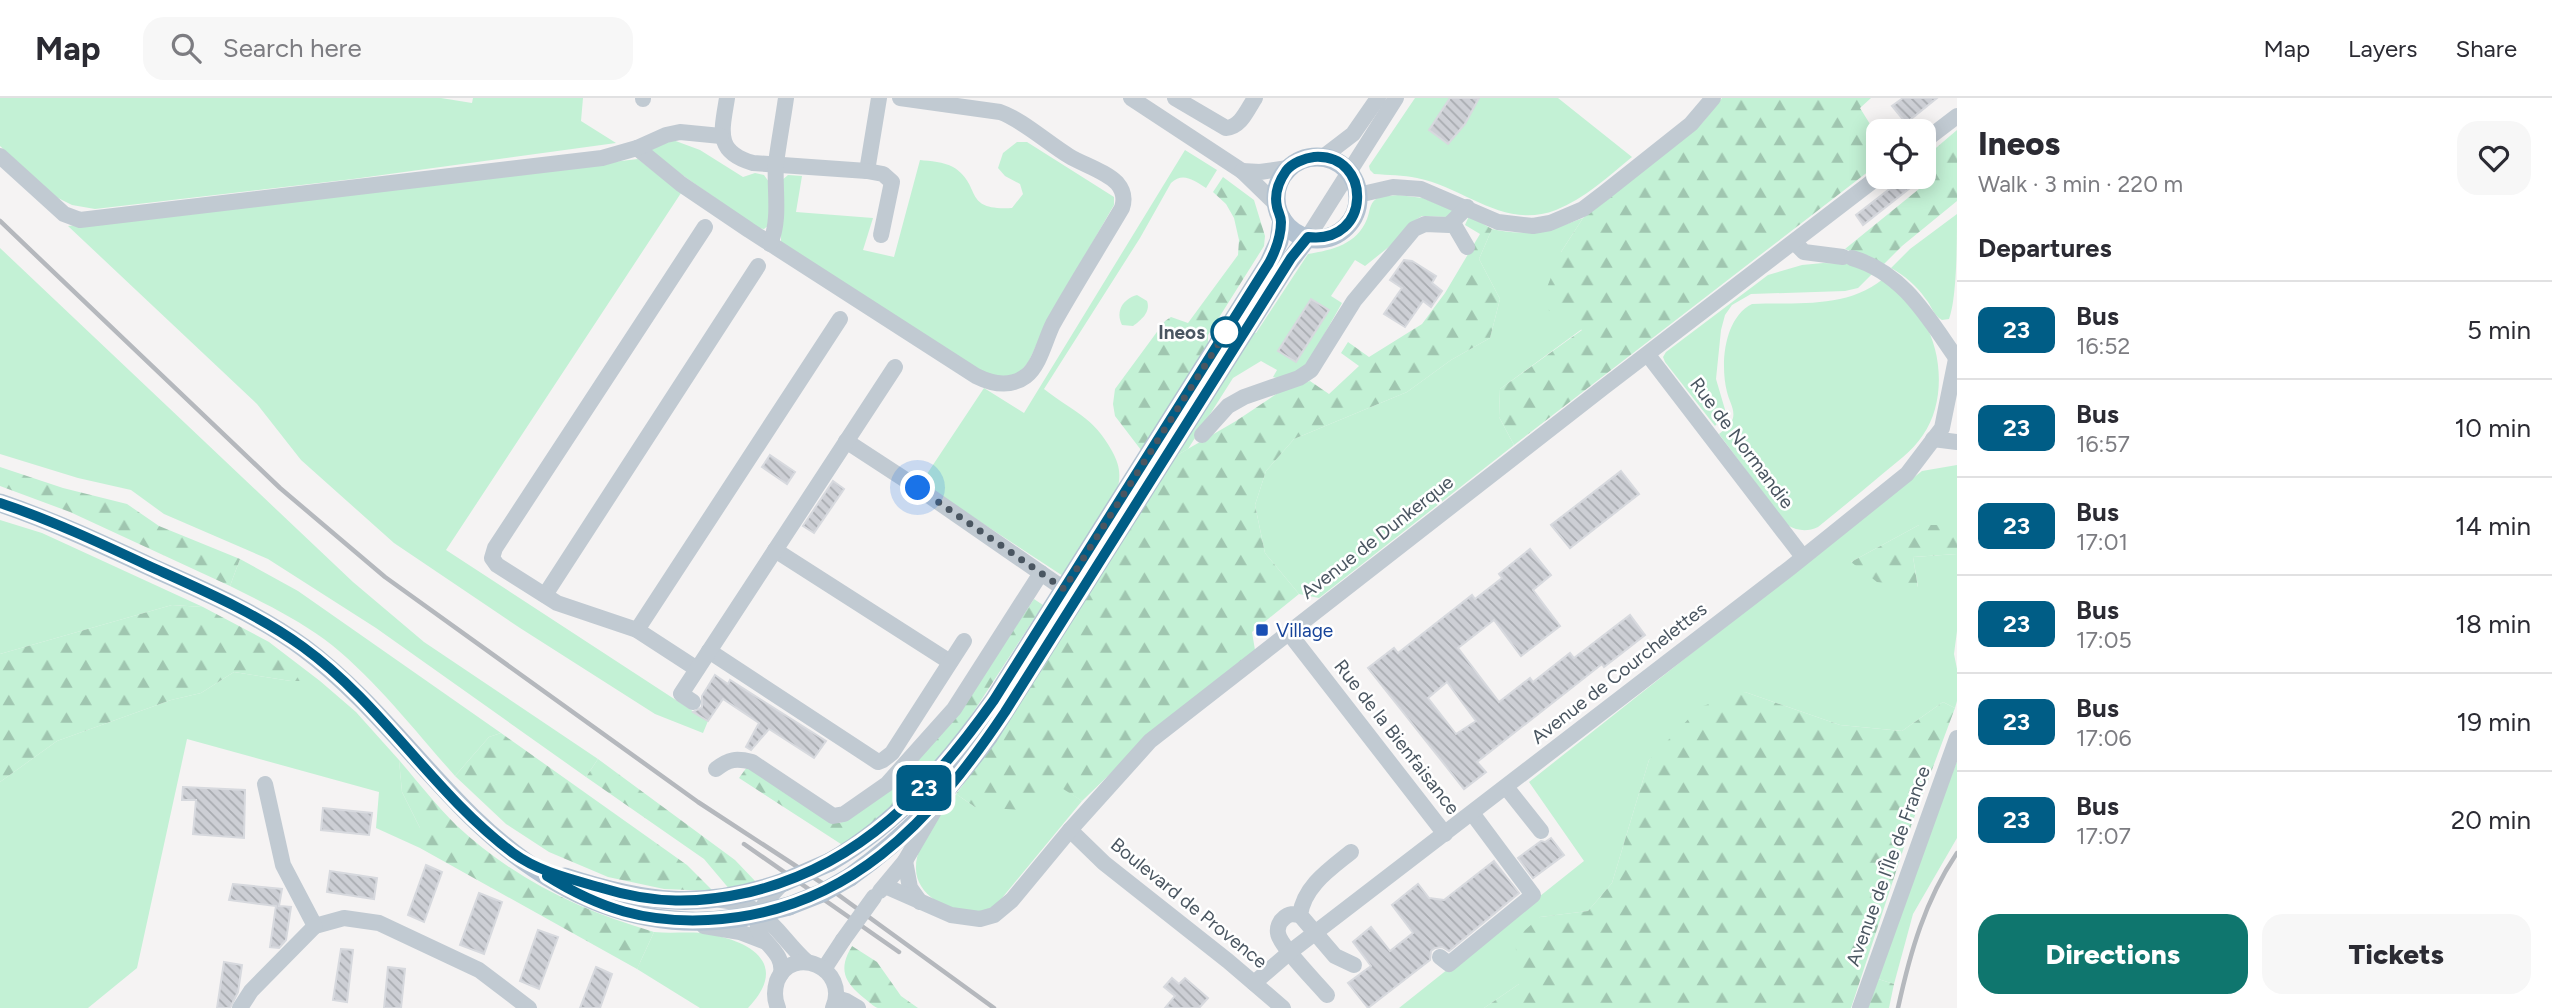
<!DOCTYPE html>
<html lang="en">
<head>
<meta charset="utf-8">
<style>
  body { margin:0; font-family:Figtree,sans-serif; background:#f7f7f7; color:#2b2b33; height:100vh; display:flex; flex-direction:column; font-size:26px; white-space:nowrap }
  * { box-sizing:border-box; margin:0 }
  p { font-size:23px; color:#7c7c81 }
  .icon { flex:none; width:38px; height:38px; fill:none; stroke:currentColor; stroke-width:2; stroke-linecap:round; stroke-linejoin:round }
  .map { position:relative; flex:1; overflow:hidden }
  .panel { display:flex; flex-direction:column; background:#fff; width:595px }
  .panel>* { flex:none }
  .badge { padding:0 14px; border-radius:10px; font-size:24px; line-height:46px }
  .fabs { position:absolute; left:1866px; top:21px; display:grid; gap:14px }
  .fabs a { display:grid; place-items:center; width:70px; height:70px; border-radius:14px; background:#fff; box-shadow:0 4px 18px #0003; font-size:35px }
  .you { position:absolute; width:35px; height:35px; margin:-18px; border:5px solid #fff; border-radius:50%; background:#1a73e8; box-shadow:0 0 0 10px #1a73e833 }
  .map>.badge { position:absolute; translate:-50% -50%; box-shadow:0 0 0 4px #fff }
  h2 { padding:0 21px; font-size:26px; line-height:63px }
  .round { display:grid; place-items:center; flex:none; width:74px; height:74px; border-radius:21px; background:#f7f7f7 }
  .overview { display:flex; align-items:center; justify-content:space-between; height:119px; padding:0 21px }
  h1 { font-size:33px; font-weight:800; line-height:52px }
  .cta { display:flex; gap:14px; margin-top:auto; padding:14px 21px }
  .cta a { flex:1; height:80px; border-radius:21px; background:#0f766e; color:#fff; font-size:28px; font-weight:800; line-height:80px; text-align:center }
  .cta a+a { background:#f7f7f7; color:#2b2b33 }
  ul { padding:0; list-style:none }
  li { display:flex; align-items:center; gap:21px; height:98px; padding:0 21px; border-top:2px solid #e1e1e2 }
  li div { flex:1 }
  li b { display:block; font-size:26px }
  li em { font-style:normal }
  li .badge { min-width:77px; font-weight:700; text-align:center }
  header { display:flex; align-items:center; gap:42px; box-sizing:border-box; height:98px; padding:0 35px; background:#fff; border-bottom:2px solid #e1e1e2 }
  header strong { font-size:33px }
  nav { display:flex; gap:38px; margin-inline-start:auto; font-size:24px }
  .search { width:490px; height:63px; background:#f7f7f7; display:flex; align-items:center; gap:18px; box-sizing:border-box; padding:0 24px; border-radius:21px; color:#7c7c81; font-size:26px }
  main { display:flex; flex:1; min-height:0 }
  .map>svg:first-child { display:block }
  .green { fill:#c3f1d5 }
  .forest { fill:url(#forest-firs) }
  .building { fill:url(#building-back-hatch); stroke:#d7d9de; stroke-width:2; fill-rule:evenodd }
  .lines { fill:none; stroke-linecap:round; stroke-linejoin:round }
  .minor { stroke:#c1cad2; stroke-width:16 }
  .major { stroke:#b3c2d1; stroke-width:19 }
  .rail { stroke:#b5b8bd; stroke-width:4.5 }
  .minor-bridge { stroke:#c1cad2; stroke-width:16 }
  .major-bridge { stroke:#b3c2d1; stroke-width:19 }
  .line-casing { stroke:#fff; stroke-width:16 }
  .line { stroke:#005d86; stroke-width:10 }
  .walk { stroke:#4a5661; stroke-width:7; stroke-dasharray:0 12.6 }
  .stop-dot { fill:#fff; stroke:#005d86; stroke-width:3.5 }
  .transit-dot { fill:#1a4fb4; stroke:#fff; stroke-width:2.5 }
  .labels { text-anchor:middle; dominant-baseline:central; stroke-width:5; stroke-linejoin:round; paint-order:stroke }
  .stop-label { font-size:19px; font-weight:bold; fill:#4a5661; stroke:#fff; text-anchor:end }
  .street-label { font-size:19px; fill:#4a5661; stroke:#fff }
  .transit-label { font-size:19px; fill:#164399; stroke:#fff; text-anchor:start }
</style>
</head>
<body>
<header>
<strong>Map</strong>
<div class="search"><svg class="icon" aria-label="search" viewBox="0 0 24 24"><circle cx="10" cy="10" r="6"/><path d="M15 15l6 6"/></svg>Search here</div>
<nav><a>Map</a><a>Layers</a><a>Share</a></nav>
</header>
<main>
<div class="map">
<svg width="1957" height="910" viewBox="0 0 1957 910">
  <defs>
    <pattern id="forest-firs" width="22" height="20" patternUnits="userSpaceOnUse" patternTransform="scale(1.75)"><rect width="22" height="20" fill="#c3f1d5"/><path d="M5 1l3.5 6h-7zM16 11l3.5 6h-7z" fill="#a0c6b0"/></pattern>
    <pattern id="building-back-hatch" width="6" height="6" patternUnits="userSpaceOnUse" patternTransform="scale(1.75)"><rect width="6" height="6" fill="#cdcfd5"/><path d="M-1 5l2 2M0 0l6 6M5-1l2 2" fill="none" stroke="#a8abb0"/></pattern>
  </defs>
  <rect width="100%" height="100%" fill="#f5f3f3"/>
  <g class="green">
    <polygon points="0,0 441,0 472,5 473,0 583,0 581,23 616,45 353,81 95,111 72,107 56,99 0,48"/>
    <path d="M1415 0H1558L1632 59C1609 78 1584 101 1556 112 1504 132 1466 90 1417 80 1403 77 1388 77 1374 76L1370 72 1369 68Z"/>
    <polygon points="673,42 700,52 743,79 755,75 764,77 769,84 769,127 764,131 758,130 648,53"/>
    <path d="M1017 44H1027L1114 99V107L1048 222 1028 265 1017 277 1001 280 984 277 781 144V83L788 77 802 78 796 114 873 120 863 152 894 159 920 62C930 63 944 64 953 69 983 87 961 113 1012 110L1023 96 1020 86 1005 78 998 70 1003 55Z"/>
    <path d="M1185 52 1217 72 1206 90C1193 82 1183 74 1171 85L1140 140 1044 291C1073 314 1093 318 1112 353 1119 366 1121 375 1118 389L1063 478 921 385 984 290 1024 315Z"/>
    <polygon points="638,61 681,95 446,452 708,623 703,635 655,616 520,530 394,445 301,362 257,306 68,128"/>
    <path d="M1398 97 1423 100 1452 112V115L1448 119 1422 118 1412 124 1395 144 1365 168 1355 162 1331 198 1342 205 1304 272 1280 281 1273 279 1277 272 1261 263 1233 280 1188 351 1174 359 1253 234 1256 235 1308 156C1333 152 1357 146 1367 121 1370 114 1369 106 1376 101 1382 97 1391 98 1398 97Z"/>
    <path d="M1957 116C1957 142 1957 200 1949 221L1942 222C1933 217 1932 208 1925 200 1916 187 1905 178 1891 170L1910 151Z"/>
    <path d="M1583 120 1561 154 1582 231 1500 291 1499 319 1514 347 1319 500 1299 496 1265 455 1255 407 1266 373 1294 341 1407 294 1451 262 1490 240 1500 201 1479 161 1492 131C1524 139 1553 132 1583 120Z"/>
    <polygon points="0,150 353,484 424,544 598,661 586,679 376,530 268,461 164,416 131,392 78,380 0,356"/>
    <polygon points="1823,165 1850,166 1873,175 1858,190 1845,193 1751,196 1732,207 1725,217 1721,232 1716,281 1726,315 1715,328 1665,264 1663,259 1666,254 1768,177 1802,167"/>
    <path d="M1883 181C1896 194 1915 208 1924 224 1943 256 1945 306 1923 337 1912 354 1895 365 1880 378 1860 395 1839 412 1818 429 1807 434 1798 433 1787 427L1719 336C1724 332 1731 327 1733 320 1735 311 1729 303 1727 294 1720 266 1724 220 1752 206 1797 204 1846 211 1883 181Z"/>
    <path d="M1137 197 1147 203C1151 214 1141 222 1133 228L1122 227C1115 213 1123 201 1137 197Z"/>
    <polygon points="1957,367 1957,427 1919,427 1851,464 1918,489 1913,459 1957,456 1957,533 1954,556 1957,571 1957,603 1955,610 1943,604 1902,633 1840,627 1745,594 1649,662 1612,785 1588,813 1540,819 1519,886 1484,910 1399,910 1584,763 1529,684 1922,373"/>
    <polygon points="0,422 42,435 203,509 172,507 0,556"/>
    <path d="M240 461 298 493 501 635 489 639 455 678C415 633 372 577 324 541 295 520 262 504 230 488Z"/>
    <polygon points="234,574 291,583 320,583 356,614 399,662 402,694 420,730 420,750 376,730 379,694 187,641 137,870 88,910 0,910 0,684 57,643 171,602 201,595"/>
    <polygon points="1957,663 1957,740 1913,816 1894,886 1875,880"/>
    <path d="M1057 686 1082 703 1002 800C999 804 994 809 990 811 965 824 916 802 916 771 915 744 942 717 956 696L975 709Z"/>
    <path d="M654 834C672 836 692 833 709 836 753 844 789 867 748 910H700L637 871Z"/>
  </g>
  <g class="forest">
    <polygon points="1722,0 1871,0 1860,10 1878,39 1878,66 1514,347 1499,319 1500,291 1582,232 1540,207 1561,154 1583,120 1703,24"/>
    <polygon points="1957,32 1957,103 1902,148 1884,166 1845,151 1935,78 1923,61"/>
    <polygon points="1223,79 1254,102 1265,138 1264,148 1208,237 1208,246 1141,352 1115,318 1113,306 1115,291 1165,223 1171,219 1188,225 1238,157 1239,142 1234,120 1226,106 1213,94"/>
    <polygon points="1469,118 1492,131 1479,161 1500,201 1490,240 1451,262 1407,294 1294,341 1266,373 1255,407 1265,455 1299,496 1252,534 1255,552 1167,621 1082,703 1057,687 1023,712 975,709 956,696 986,656 1174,359 1236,323 1284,291 1310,283 1329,296 1359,268 1341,255 1348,244 1369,259 1422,226 1445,195 1480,136 1465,127"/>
    <polygon points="0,369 63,390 127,406 159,428 240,461 230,488 70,414 0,388"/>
    <polygon points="1919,427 1957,427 1957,456 1913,459 1918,490 1877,484 1851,464"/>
    <polygon points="1034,501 1043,507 965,627 899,707 844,748 739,680 747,669 831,723 840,725 890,690 964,605"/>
    <polygon points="172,507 203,509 269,544 320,583 291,583 234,574 201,595 171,602 57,643 0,684 0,556"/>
    <polygon points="1745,594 1840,627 1902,633 1943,604 1955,610 1911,728 1851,910 1484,910 1519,886 1515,841 1540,819 1588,813 1612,785 1649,662 1700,609"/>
    <polygon points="501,635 687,767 713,793 664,791 608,779 549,754 506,726 455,678 489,639"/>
    <polygon points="598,661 735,762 757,785 731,793 704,761 586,679"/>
    <path d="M399 662C418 684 436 707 456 727 514 781 579 812 654 834L637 871 420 750V730L402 694Z"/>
    <path d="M852 848 877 864 901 898 918 910C906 910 889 910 878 910 874 909 868 903 864 900 844 884 838 871 852 848Z"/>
    <polygon points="1875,880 1894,886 1889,910 1866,910"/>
  </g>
  <g class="building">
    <polygon points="1450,0 1479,0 1465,26 1448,46 1429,32"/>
    <polygon points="1903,0 1937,0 1906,25 1892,8"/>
    <polygon points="1905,79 1924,79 1863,127 1856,117"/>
    <polygon points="1404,162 1412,163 1436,178 1432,185 1442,193 1431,209 1423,203 1405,229 1384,216 1402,190 1390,182"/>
    <polygon points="1311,201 1329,212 1296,264 1278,253"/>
    <polygon points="770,357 795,374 787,386 762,369"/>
    <polygon points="1621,373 1639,396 1570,450 1551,427"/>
    <polygon points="833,383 844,391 814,435 803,428"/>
    <path d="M1530 451 1551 477 1533 492 1560 528 1521 558 1494 522 1458 550 1499 604 1530 580 1533 584 1570 555 1574 560 1630 517 1645 537 1604 569 1602 566 1477 664 1486 674 1464 691 1368 570 1394 550 1398 555 1472 497 1475 501 1502 480 1499 476ZM1447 584 1476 623 1456 636 1428 600Z"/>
    <polygon points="715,577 728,586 730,582 826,643 814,660 769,631 751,652 746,649 759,625 723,601 708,623 693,614 702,609 702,598"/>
    <polygon points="183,689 245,692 244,740 193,736 196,702 182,702"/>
    <polygon points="323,710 372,715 369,737 321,732"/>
    <polygon points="1551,740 1564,757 1533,780 1518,760 1541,743 1545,744"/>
    <polygon points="1494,763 1519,795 1449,853 1442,849 1435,850 1431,853 1430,862 1368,910 1348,885 1371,868 1353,844 1371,829 1390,853 1413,835 1392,807 1418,786 1429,800 1444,802"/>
    <polygon points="426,767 442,774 424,824 408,817"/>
    <polygon points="330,773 377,780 374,801 327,794"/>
    <polygon points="233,786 282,791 279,808 291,809 286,842 279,850 270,849 276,808 229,802"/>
    <polygon points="479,795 502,804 484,856 460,847"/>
    <polygon points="538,832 558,839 539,891 520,883"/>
    <polygon points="341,851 353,852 347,904 333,902"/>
    <polygon points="224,864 242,867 238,894 230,910 217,910"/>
    <polygon points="388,869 405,871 401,910 384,910"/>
    <polygon points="596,869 612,876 600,910 580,910"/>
    <polygon points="1172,880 1179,886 1185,880 1208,900 1199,910 1165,910 1175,898 1164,889"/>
  </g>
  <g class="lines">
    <g class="minor">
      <polyline points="643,0 643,1"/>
      <path d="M727 0C722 32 714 54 753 65L867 73 879 0"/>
      <polyline points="1131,0 1242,73"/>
      <path d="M1175 0 1226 30C1241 29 1247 12 1255 0"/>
      <polyline points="1923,44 1957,18"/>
      <path d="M637 50 681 86 749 132 976 278C992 286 1010 290 1026 278 1040 267 1045 242 1053 226 1075 187 1099 149 1122 110 1125 101 1123 92 1117 85 1105 73 1084 67 1069 58 1049 46 1021 21 1000 14L900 0"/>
      <polyline points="0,58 64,116 80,122 602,60 637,50 666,37 680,34 721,38"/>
      <polyline points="1323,59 1353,36 1378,0"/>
      <polyline points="867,73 883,76 892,84 881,137"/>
      <polyline points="1358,97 1393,89 1421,91 1498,124 1533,128 1550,125 1583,111 1604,95 1691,26 1713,0"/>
      <polyline points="1277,107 1242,73 1260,74 1288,70"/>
      <polyline points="1453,125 1467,149"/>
      <polyline points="1308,139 1396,0"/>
      <polyline points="1794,144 1804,154 1843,159"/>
      <path d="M770 146C781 120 774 92 776 65 779 43 783 21 786 0"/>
      <path d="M1852 160C1904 175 1928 220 1957 261"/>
      <polyline points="1648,257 1803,459"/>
      <polyline points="1202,337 1228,308 1244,299 1299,280 1311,272 1354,203 1414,131 1425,126 1449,127 1467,109"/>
      <polyline points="1933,341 1957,344"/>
      <polyline points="846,343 918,390 1064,491"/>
      <polyline points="775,452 950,564"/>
      <polyline points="545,497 758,168"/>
      <polyline points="637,532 840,221"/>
      <polyline points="1289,535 1445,736"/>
      <polyline points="709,553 878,664 883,662 892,655 964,543"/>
      <polyline points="697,571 637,532 557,505 497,467 492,460 495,450 705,129"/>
      <polyline points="693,604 681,596 895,269"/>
      <path d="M716 671C729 661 736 660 752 664L833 718 844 716 887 686 954 611 1041 475"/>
      <polyline points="265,686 283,767 315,828"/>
      <polyline points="1506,689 1541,733"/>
      <polyline points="1070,732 1104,765 1228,863 1283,910"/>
      <path d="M1351 754C1330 771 1304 788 1300 817L1335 858 1354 867"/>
      <polyline points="905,763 910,790 920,804"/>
      <polyline points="885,788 951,817 980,821 994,817 1012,802 1070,732 1150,643 1604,289 1878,79"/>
      <polyline points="880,793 905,763 937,708"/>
      <path d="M721 802C768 806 777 837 807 864"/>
      <path d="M1300 817C1294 816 1289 815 1284 820 1280 823 1277 829 1278 835 1279 847 1318 886 1327 897"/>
      <polyline points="315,828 344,820 379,825 479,872 529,910"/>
      <polyline points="704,828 740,834 766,844"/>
      <polyline points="1440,859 1449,866 1533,797 1472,715"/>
      <polyline points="824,871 843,842"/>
      <path d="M781 876C787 840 723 842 784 784"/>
      <polyline points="1254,885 1290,854 1790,470 1907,376 1942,330 1957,256"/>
      <polyline points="836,900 846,903 858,910"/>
      <polyline points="240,910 251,893 315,828"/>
      <path d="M778 910C774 901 774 893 777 883 792 845 850 870 833 910"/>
      <polyline points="1860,910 1957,640"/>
    </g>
    <g class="major">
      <circle cx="1317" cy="100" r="41"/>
      <path d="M0 405C53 423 104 447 155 471 207 494 259 517 304 550 368 598 415 663 472 719 545 790 632 836 737 820 754 818 772 812 789 808"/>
      <path d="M830 764C899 724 948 666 994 602L1269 165 1279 143 1282 121"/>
      <path d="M565 779C645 805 701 813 784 784"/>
      <path d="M850 779C910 736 946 696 989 638L1286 168 1308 139"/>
    </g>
    <g class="rail">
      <polyline points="0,123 280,390 385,479 698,704 822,785 994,910"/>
      <polyline points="744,746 899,854"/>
      <path d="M1898 910C1910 855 1925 802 1957 755"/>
    </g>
    <polyline class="minor-bridge" points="843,842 874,799"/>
    <g class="major-bridge">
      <polyline points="784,784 830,764"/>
      <polyline points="789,808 822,795 850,779"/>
    </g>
  </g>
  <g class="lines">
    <g class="line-casing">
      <path id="line" d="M0 405C51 422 100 445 149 468 202 492 256 515 303 549 383 607 434 696 513 755 539 774 571 781 602 790 654 806 697 806 750 794 861 767 930 692 994 602L1269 165C1276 152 1281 139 1281 124 1281 118 1278 114 1277 109 1274 96 1279 83 1286 73 1292 65 1305 60 1314 59 1373 55 1372 147 1308 139L1291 160 1005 614C932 723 848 815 708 822 646 825 600 811 547 778"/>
    </g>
    <use href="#line" class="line"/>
    <polyline class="walk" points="918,390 1064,491 1233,223 1226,234"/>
  </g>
  <circle class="stop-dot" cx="1226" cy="234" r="14"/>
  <rect class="transit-dot" x="1255" y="525" width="14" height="14" rx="3.5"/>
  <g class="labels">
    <g class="stop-label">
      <text x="1205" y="234">Ineos</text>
    </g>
    <g class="street-label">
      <text transform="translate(1742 345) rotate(53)">Rue de Normandie</text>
      <text transform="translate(1377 439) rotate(-38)">Avenue de Dunkerque</text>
      <text transform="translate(1619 575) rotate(-38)">Avenue de Courchelettes</text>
      <text transform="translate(1397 639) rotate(52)">Rue de la Bienfaisance</text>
      <text transform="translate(1888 768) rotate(-70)">Avenue de l'Île de France</text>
      <text transform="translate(1189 805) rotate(39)">Boulevard de Provence</text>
    </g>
    <g class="transit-label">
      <text x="1276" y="532">Village</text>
    </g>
  </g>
</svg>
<div class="fabs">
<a><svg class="icon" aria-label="locate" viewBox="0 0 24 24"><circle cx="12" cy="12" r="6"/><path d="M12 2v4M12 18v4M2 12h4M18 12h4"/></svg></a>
</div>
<div class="you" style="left:918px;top:390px"></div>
<b class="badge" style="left:924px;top:690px;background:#005d86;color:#fff">23</b>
</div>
<section class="panel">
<div class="overview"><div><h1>Ineos</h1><p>Walk · 3 min · 220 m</p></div><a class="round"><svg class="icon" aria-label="heart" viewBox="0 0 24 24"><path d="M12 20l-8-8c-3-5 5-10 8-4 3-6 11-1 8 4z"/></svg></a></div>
<h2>Departures</h2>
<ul>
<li><span class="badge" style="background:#005d86;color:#fff">23</span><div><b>Bus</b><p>16:52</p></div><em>5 min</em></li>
<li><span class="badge" style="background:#005d86;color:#fff">23</span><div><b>Bus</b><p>16:57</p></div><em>10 min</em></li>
<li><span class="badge" style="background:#005d86;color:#fff">23</span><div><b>Bus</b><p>17:01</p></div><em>14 min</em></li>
<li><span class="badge" style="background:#005d86;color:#fff">23</span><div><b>Bus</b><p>17:05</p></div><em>18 min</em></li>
<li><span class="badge" style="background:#005d86;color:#fff">23</span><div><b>Bus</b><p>17:06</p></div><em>19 min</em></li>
<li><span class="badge" style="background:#005d86;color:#fff">23</span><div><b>Bus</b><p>17:07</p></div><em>20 min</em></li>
</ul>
<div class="cta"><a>Directions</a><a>Tickets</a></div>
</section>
</main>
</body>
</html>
